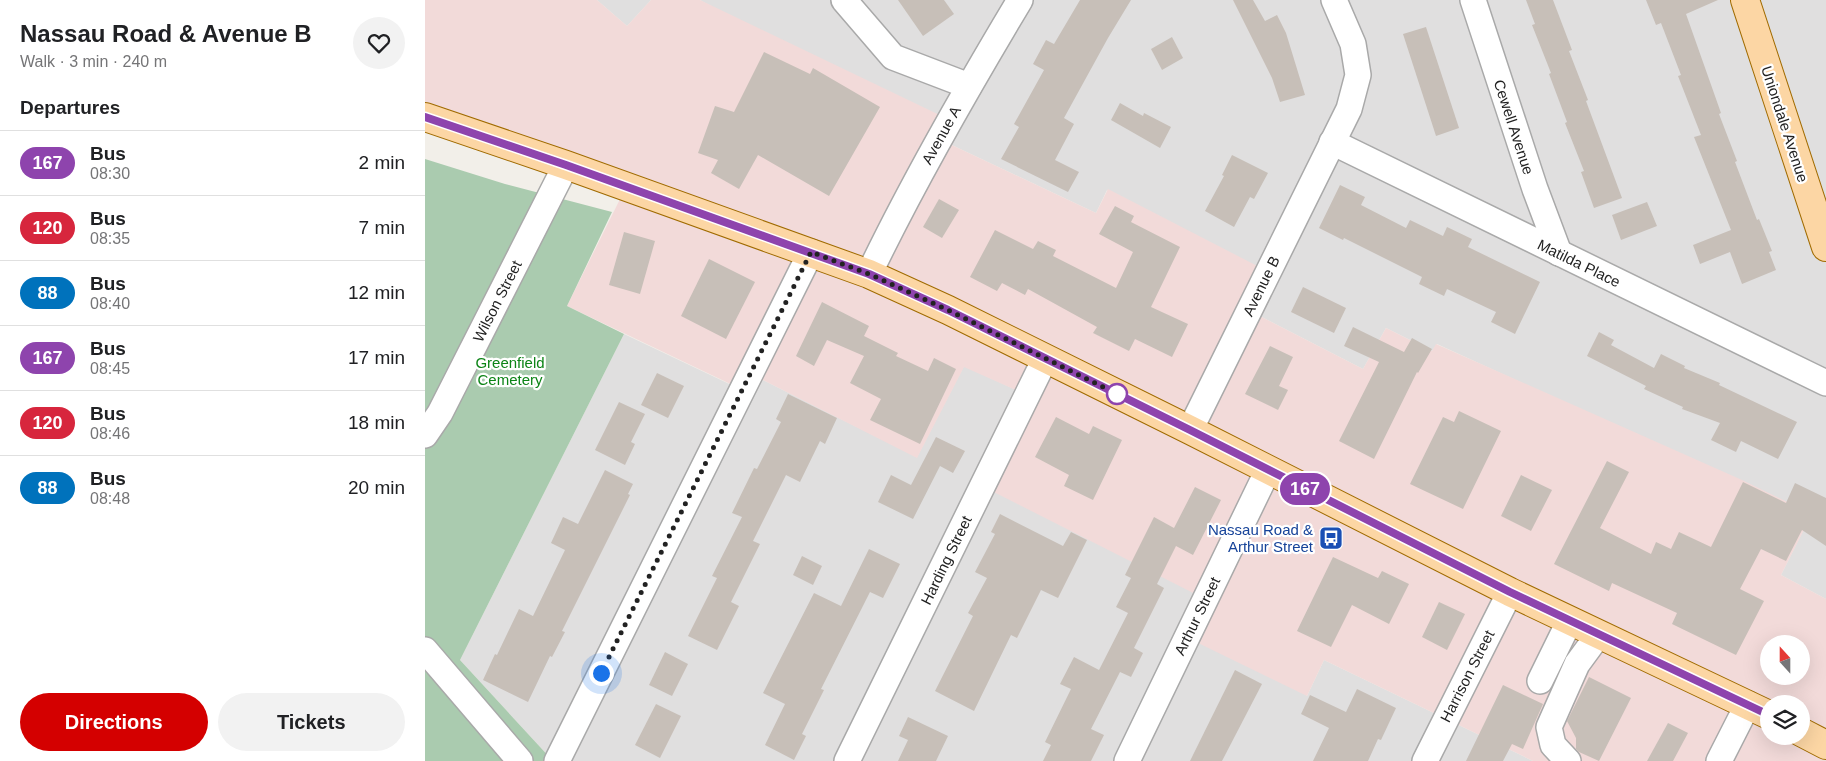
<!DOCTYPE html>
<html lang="en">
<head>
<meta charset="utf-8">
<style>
  body { margin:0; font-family:Arial,sans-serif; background:#f2f2f2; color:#202124; height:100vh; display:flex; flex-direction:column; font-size:19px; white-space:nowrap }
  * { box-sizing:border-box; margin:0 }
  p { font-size:16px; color:#757577 }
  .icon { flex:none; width:28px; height:28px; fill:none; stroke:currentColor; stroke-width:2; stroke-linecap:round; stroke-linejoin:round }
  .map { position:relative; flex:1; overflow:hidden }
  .sheet { display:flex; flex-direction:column; background:#fff; width:425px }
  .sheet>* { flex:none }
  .badge { padding:0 10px; border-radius:16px; font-size:18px; line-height:32px }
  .needle { width:32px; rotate:339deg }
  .tools { position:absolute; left:1335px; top:635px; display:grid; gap:10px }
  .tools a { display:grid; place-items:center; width:50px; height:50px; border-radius:50%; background:#fff; box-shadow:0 5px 20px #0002; font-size:25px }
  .you { position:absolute; width:25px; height:25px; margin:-12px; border:4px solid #fff; border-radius:50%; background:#1a73e8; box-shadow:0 0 0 8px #1a73e833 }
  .map>.badge { position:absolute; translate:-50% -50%; box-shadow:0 0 0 2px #fff }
  h2 { padding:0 20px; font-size:19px; line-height:45px }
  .round { display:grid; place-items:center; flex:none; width:52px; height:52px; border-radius:26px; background:#f2f2f2 }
  .headline { display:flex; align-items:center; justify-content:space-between; height:85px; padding:0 20px }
  h1 { font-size:24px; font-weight:700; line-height:38px }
  .button { display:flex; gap:10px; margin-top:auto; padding:10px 20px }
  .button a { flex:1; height:58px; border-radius:30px; background:#d40000; color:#fff; font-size:20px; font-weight:700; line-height:58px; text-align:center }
  .button a+a { background:#f2f2f2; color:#202124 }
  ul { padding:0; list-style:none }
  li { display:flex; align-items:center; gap:15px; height:65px; padding:0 20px; border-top:1px solid #e0e0e0 }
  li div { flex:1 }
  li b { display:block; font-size:19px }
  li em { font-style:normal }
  li .badge { min-width:55px; font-weight:700; text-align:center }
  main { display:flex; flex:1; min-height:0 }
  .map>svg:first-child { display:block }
  .residential { fill:#e0dfdf }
  .commercial { fill:#f2dad9; fill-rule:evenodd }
  .cemetery { fill:#aacbaf }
  .building { fill:#c7bfb8 }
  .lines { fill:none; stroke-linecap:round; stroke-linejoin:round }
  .minor-casing { stroke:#a9a9a9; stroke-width:28 }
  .major-casing { stroke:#a06b00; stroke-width:30 }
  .minor { stroke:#fff; stroke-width:25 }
  .major { stroke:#fcd6a4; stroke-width:28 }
  .line-casing { stroke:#fff; stroke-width:11 }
  .line { stroke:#8e44ad; stroke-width:8 }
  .walk { stroke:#222; stroke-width:5; stroke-dasharray:0 9 }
  .stop-dot { fill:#fff; stroke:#8e44ad; stroke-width:2.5 }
  .labels { text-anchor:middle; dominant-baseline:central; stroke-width:4.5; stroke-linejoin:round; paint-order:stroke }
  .street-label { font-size:15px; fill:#222; stroke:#fff }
  .park-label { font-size:15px; fill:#0c8416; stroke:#fff }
  .transit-label { font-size:15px; fill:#164399; stroke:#fff; text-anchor:end }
</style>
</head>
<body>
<main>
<section class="sheet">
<div class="headline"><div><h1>Nassau Road &amp; Avenue B</h1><p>Walk · 3 min · 240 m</p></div><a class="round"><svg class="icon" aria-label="heart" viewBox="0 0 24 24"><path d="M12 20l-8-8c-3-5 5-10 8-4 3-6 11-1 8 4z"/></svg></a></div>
<h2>Departures</h2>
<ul>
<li><span class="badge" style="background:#8e44ad;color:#fff">167</span><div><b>Bus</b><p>08:30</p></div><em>2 min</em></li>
<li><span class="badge" style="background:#d7263d;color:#fff">120</span><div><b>Bus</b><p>08:35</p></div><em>7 min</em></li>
<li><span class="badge" style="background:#0072bc;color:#fff">88</span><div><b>Bus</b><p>08:40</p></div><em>12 min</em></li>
<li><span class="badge" style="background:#8e44ad;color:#fff">167</span><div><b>Bus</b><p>08:45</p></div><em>17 min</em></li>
<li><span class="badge" style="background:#d7263d;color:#fff">120</span><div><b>Bus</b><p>08:46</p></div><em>18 min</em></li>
<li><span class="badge" style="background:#0072bc;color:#fff">88</span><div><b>Bus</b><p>08:48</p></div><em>20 min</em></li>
</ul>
<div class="button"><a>Directions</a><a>Tickets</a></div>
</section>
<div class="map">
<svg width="1401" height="761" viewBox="0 0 1401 761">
  <rect width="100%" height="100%" fill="#f2efe9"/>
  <g class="residential">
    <polygon points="172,0 226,0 202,26"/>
    <polygon points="275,0 1401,0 1401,599 1356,575 1386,515 1012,344 1007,351 961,328 938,369 823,310 682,190 671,213 514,139"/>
    <polygon points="199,334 317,390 326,374 492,457 539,366 602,395 789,603 882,696 899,660 1108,761 128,761 35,660"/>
  </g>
  <path class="commercial" d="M0 0H172L202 26 226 0H275L525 120 514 139 671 213 683 189 842 271 823 310 938 369 961 328 1007 351 1011 344 1317 480 1387 514 1356 575 1401 599V761H1108L899 660 882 696 769 641 788 603 557 486 602 395 539 367 492 458 326 374 318 390 142 306 201 187 0 117ZM1344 644H1376V676H1344ZM1344 704H1376V736H1344Z"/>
  <polygon class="cemetery" points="0,159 80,184 187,212 142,306 199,334 35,660 128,761 0,761"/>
  <g class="building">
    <polygon points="473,0 519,0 529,14 498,36"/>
    <polygon points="655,0 706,0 683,38 639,118 649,124 630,160 654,172 643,192 576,159 594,127 589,124 619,70 608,64 621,40 629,44"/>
    <polygon points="808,0 828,0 840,21 852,15 861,33 880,95 855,102 847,78"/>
    <polygon points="1101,0 1128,0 1147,50 1144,51 1163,100 1161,101 1197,198 1169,208 1156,172 1159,171 1140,123 1142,122 1124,74 1126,73 1107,25 1110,24"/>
    <polygon points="1221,0 1293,0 1261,14 1296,113 1294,114 1312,161 1310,162 1332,220 1334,219 1347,251 1344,252 1351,270 1317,284 1305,252 1275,264 1268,245 1306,230 1269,137 1276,135 1253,76 1256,75 1236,23 1231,25"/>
    <polygon points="1001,27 1034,128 1011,136 978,34"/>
    <polygon points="747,37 758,58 737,70 726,49"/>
    <polygon points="339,52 385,74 388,68 455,107 404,196 333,155 314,189 286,173 293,160 273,153 290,106 309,112"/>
    <polygon points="695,103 718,116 719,113 746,127 735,148 686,120"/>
    <polygon points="807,155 843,173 829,199 825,197 809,227 780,211 799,176 797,175"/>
    <polygon points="915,185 940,197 936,205 981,228 985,220 1018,236 1022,227 1047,239 1043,247 1115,282 1090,334 1066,322 1071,312 1022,289 1019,296 994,284 997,277 919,238 918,240 894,228"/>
    <polygon points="514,199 534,210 517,238 498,227"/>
    <polygon points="1222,202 1232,226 1196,240 1187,215"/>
    <polygon points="690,206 709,216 706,222 755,247 726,307 763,324 747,357 710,339 704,351 668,333 672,327 603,289 600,295 577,283 572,291 545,277 570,230 608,249 613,241 631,250 628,256 691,288 708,252 674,234"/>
    <polygon points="199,232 230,241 215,294 184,285"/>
    <polygon points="284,259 330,282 301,339 256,316"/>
    <polygon points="878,287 921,308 909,333 866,312"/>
    <polygon points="397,302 444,326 439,336 473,353 471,356 503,371 509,358 531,369 495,444 445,420 456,399 425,383 439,356 402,340 389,366 371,356"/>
    <polygon points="928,327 979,352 987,338 1007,349 993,373 992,372 949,459 914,441 954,362 919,346"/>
    <polygon points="1174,332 1189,340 1186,345 1229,368 1236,354 1260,366 1259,368 1295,383 1294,385 1372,422 1353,459 1316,441 1311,452 1286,440 1295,423 1257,409 1258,407 1219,389 1221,386 1162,356"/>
    <polygon points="845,346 868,357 854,386 863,390 853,410 820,394"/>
    <polygon points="232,373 259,386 243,418 216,405"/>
    <polygon points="363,394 412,418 400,444 395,441 375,482 361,475 328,541 335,544 306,602 314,606 292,650 263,636 292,578 287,576 317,517 307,513 329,468 332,469 356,422 351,419"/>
    <polygon points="194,402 220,414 206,442 210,444 200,465 170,450"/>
    <polygon points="1034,411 1076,431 1038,509 985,484 1018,417 1029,422"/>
    <polygon points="631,417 664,434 668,426 697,440 668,500 639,486 644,475 610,457"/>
    <polygon points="511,437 540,451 528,473 515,466 488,519 453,502 466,475 486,485"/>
    <polygon points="1182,461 1204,472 1175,528 1226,554 1231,542 1246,549 1254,532 1286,547 1318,482 1361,503 1370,483 1401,498 1401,546 1377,530 1361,561 1336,549 1315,589 1339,601 1311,655 1247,624 1252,613 1187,583 1184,591 1129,564"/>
    <polygon points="180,470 208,484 203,494 205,495 137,631 140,632 127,657 125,656 103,702 58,680 70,654 72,655 94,609 108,616 140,550 126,543 138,517 153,524"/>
    <polygon points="1096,475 1127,490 1106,531 1076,516"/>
    <polygon points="770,487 796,500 768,555 751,546 732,584 739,588 709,648 718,653 706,677 695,672 666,729 679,735 666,761 618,761 626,745 620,742 646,689 635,684 649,657 674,670 703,613 691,607 706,578 700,575 729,517 749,528"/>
    <polygon points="575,514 638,546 646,532 662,540 633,598 616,590 592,638 586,635 549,711 510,691 548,616 543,613 562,578 550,572 570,534 566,532"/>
    <polygon points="444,549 475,564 458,598 445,592 396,689 399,690 377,734 381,736 369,760 340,745 360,704 338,693 389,593 416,606"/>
    <polygon points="377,556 397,566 388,585 368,575"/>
    <polygon points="908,557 953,578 957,571 984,584 964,624 927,605 906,647 872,631"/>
    <polygon points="1014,602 1040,614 1022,650 997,637"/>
    <polygon points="240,652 263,664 247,696 224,685"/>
    <polygon points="810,670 837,684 797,761 765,761"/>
    <polygon points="1164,677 1206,698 1174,761 1154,752 1151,749 1151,738 1142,721"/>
    <polygon points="1078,685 1118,704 1098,749 1087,744 1078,761 1041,761"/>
    <polygon points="932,689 971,708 956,740 953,739 943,761 888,761 904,728 876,714 885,695 921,712"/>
    <polygon points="231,704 256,716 235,758 210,745"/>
    <polygon points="483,717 523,736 511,761 473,761 483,740 474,736"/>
    <polygon points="1243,723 1263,733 1248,761 1222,761"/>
  </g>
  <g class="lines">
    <g class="minor-casing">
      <g id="minor">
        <polyline points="419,0 468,57 544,86"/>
        <polyline points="1048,0 1110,189 1134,253"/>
        <polyline points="907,142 1401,383"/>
        <path d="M444 274C489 180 541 90 595 0"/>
        <polyline points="765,430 924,109 933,75 928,44 909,0"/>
        <polyline points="0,435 15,413 141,165"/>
        <polyline points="0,650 95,761"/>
        <polyline points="1115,681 1145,620"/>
        <polyline points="132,761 386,252"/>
        <polyline points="422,761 620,359"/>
        <polyline points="702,761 843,470"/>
        <polyline points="1000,761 1085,592"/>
        <polyline points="1143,761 1128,745 1124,727 1152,664 1174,634"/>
        <polyline points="1294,761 1323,704"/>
      </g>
    </g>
    <g class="major-casing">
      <g id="major">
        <polyline points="1320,0 1401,247"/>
        <polyline points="0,117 141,165 444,274 523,310 765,430 1085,592 1344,715"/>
        <polyline points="1376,732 1401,745"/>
      </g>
    </g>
    <use href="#minor" class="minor"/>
    <use href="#major" class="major"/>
  </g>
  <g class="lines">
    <g class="line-casing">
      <polyline id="line" points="0,117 141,165 444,274 523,310 765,430 1085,592 1344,715"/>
    </g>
    <use href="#line" class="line"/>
    <polyline class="walk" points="176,673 386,252 444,274 523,310 692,394"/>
  </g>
  <defs>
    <g id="bus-square" transform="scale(1.25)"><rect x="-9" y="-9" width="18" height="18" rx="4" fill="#1a4fb4" stroke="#fff"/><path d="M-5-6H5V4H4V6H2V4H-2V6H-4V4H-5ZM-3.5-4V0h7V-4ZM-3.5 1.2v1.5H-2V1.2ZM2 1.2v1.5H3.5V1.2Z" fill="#fff"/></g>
  </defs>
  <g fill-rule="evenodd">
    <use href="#bus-square" x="906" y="538"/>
  </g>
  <circle class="stop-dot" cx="692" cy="394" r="10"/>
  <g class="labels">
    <g class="street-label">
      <text transform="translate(1360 124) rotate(72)">Uniondale Avenue</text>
      <text transform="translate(1089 127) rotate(72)">Cewell Avenue</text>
      <text transform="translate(516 135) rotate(-61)">Avenue A</text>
      <text transform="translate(1154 263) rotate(26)">Matilda Place</text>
      <text transform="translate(836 286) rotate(-64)">Avenue B</text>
      <text transform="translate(72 301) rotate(-63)">Wilson Street</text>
      <text transform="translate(521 560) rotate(-64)">Harding Street</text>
      <text transform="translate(772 616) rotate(-64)">Arthur Street</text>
      <text transform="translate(1042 676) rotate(-63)">Harrison Street</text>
    </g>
    <g class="park-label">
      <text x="85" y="362">Greenfield<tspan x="85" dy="17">Cemetery</tspan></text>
    </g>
    <g class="transit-label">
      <text x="888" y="529">Nassau Road &amp;<tspan x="888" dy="17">Arthur Street</tspan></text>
    </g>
  </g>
</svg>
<div class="tools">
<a><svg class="needle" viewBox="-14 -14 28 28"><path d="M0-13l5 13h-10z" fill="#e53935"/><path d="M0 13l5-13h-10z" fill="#757577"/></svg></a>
<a><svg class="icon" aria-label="layers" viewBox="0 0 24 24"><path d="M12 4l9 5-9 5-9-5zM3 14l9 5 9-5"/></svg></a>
</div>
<div class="you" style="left:176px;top:673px"></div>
<b class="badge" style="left:880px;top:489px;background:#8e44ad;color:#fff">167</b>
</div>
</main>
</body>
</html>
